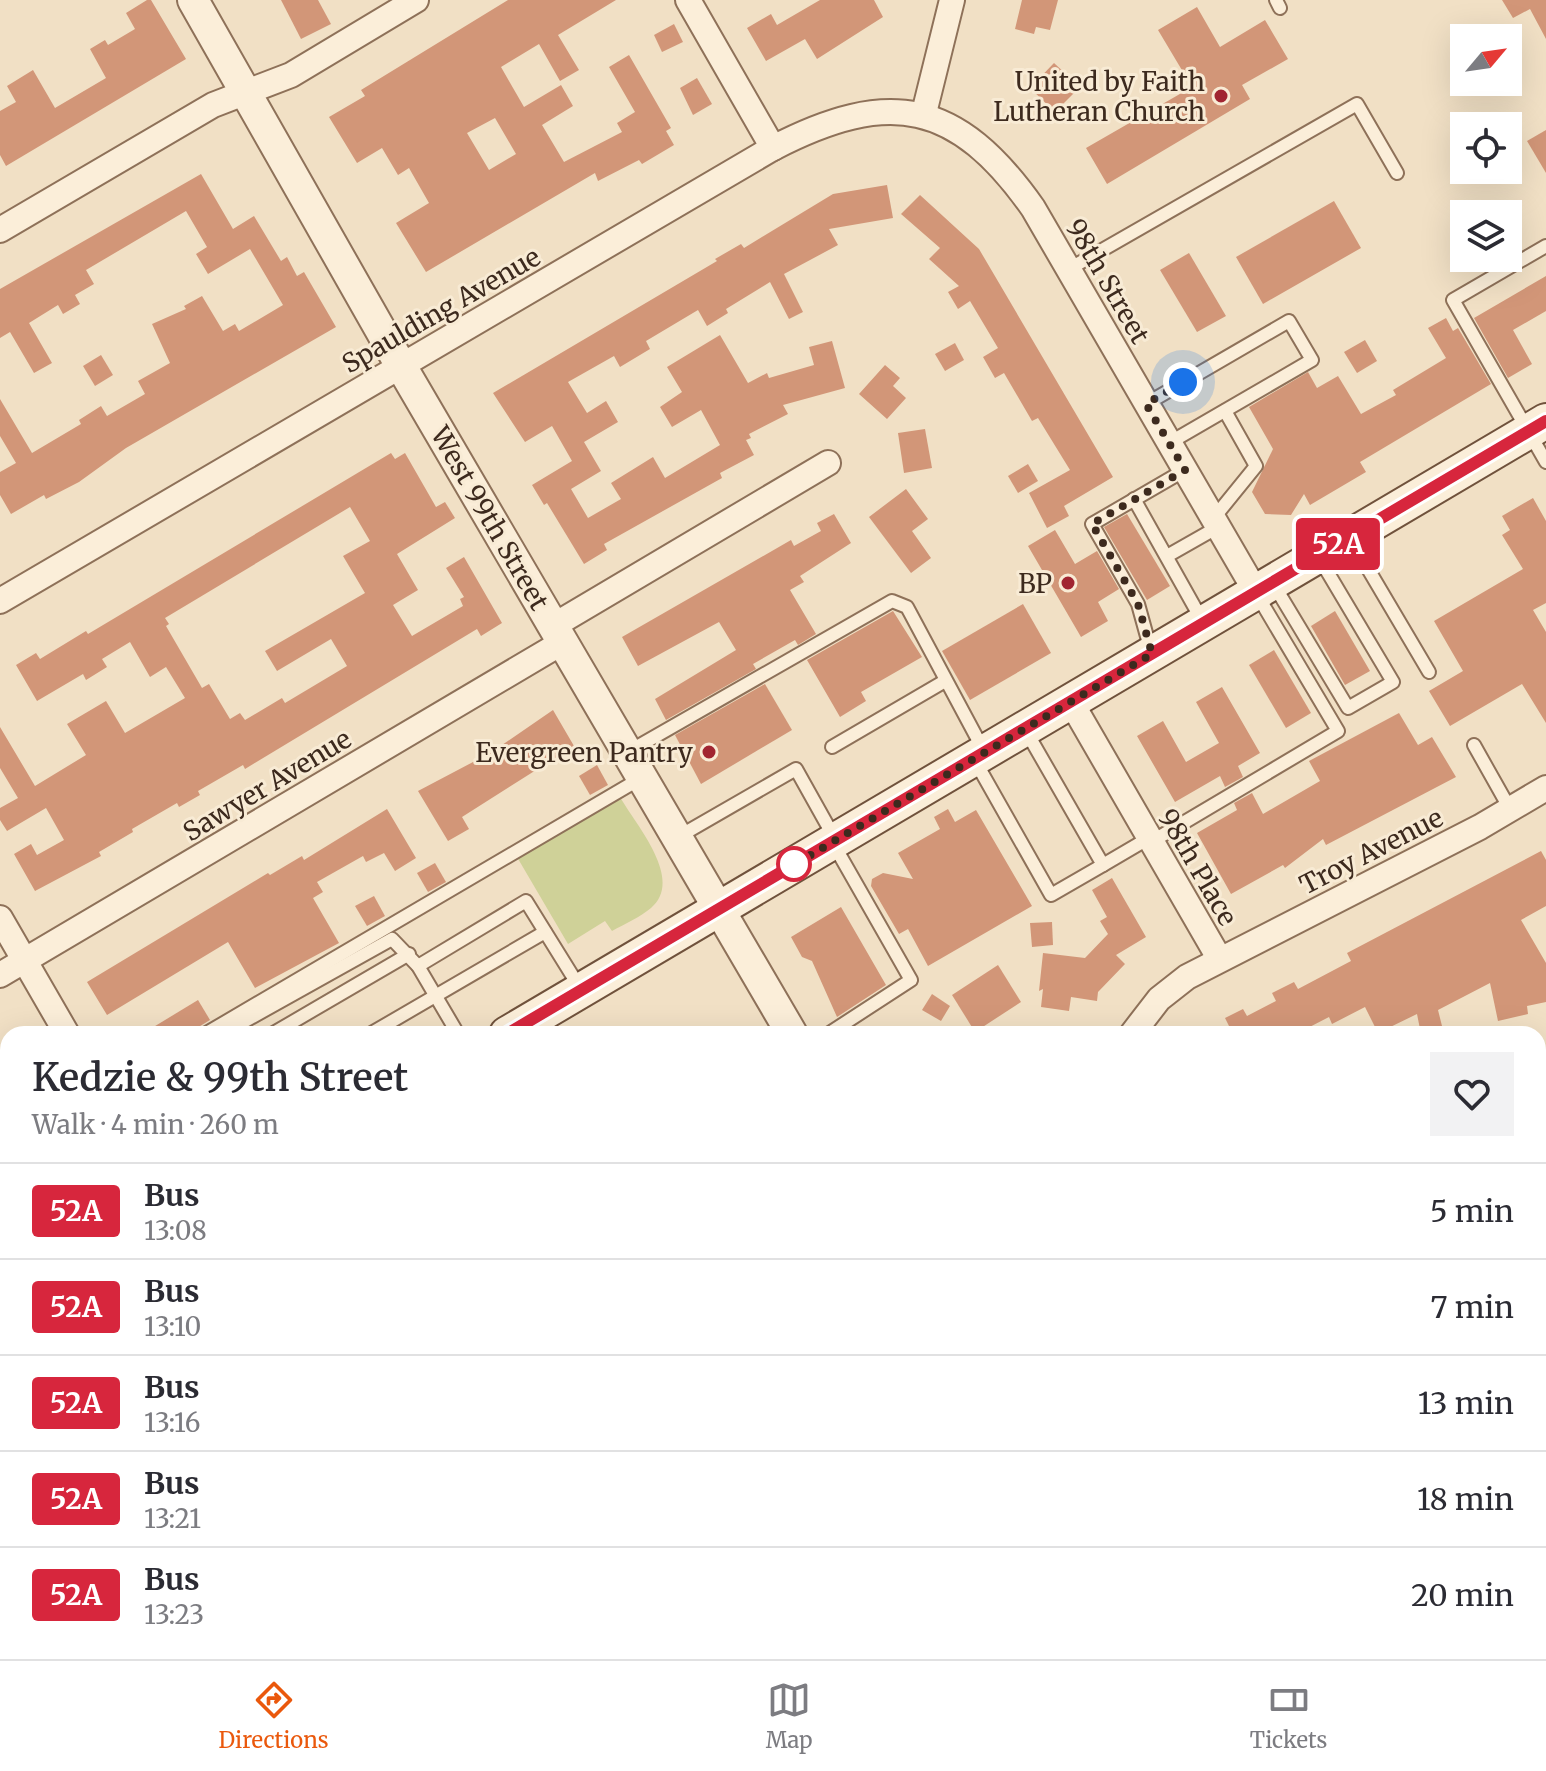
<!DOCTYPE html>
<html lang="en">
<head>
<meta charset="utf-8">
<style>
  body { margin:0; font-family:Merriweather,serif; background:#f2f2f3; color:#2b2b33; height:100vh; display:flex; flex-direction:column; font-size:30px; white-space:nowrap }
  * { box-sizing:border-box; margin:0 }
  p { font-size:26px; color:#7c7c81 }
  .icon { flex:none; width:44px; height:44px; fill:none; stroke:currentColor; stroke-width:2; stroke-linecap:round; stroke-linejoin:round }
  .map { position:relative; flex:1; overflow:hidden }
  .panel { position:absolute; left:0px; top:1026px; width:1546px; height:634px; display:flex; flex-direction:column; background:#fff; border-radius:24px 24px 0 0; box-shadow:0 8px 32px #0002 }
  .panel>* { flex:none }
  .badge { padding:0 16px; border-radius:6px; font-size:28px; line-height:52px }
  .needle { width:52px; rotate:61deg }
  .tools { position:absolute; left:1450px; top:24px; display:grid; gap:16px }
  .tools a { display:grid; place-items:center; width:72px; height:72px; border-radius:0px; background:#fff; box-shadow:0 8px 32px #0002; font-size:40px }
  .you { position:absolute; width:40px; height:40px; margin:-20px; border:6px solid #fff; border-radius:50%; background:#1a73e8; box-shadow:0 0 0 12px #1a73e833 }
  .map>.badge { position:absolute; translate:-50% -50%; box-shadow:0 0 0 4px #fff }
  .round { display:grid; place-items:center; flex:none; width:84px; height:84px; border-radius:0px; background:#f2f2f3 }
  .summary { display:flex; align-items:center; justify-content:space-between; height:136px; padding:0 32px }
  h1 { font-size:38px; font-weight:600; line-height:60px }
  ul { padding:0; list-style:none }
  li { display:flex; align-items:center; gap:24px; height:96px; padding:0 32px; border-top:2px solid #e1e1e2 }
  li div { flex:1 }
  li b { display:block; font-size:30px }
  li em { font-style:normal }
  li .badge { min-width:88px; font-weight:700; text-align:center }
  .tabs { display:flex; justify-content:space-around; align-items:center; height:112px; border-top:2px solid #e1e1e2; background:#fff; font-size:22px; color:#7c7c81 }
  .tabs a { display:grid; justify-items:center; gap:4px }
  .tabs .current { color:#ea580c }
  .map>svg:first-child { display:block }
  .green { fill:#cfd198 }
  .building { fill:#d29678; fill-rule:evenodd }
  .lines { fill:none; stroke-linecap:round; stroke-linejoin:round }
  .service-casing { stroke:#8e7159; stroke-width:16 }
  .minor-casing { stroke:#8e7159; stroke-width:28 }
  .tertiary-casing { stroke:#8e7159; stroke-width:34 }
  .secondary-casing { stroke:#70523c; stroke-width:38 }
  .service { stroke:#fbeed9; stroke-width:12 }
  .minor { stroke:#fbeed9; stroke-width:24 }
  .tertiary { stroke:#fbeed9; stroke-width:30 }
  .secondary { stroke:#fbeed9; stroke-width:34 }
  .line-casing { stroke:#fff; stroke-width:18 }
  .line { stroke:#d7263d; stroke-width:12 }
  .walk { stroke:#3d2a1e; stroke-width:8; stroke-dasharray:0 14.4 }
  .poi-dot { fill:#a12531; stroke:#f8ebd5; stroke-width:3 }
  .stop-dot { fill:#fff; stroke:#d7263d; stroke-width:4 }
  .labels { text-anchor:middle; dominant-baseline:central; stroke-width:6; stroke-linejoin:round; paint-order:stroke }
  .poi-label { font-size:26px; fill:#3d2a1e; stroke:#f8ebd5; text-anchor:end }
  .street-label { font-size:26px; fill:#3d2a1e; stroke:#f8ebd5 }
</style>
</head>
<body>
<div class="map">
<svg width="1546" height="1659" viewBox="0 0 1546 1659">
  <rect width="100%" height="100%" fill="#f1e0c5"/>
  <g class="green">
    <path d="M620 797C636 825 685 880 651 908 640 917 625 924 612 931L605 921 568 944 517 857Z"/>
    <polygon points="541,1652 1103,1652 1107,1659 529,1659"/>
  </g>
  <g class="building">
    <polygon points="147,0 151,0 186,59 6,166 0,155 0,111 16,102 7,86 33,70 55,108 106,78 90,49 105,40 108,45 135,29 126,13"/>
    <polygon points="281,0 318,0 331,24 301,39"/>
    <path d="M508 0H616L558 35 579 70 560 81 539 44 501 67 524 107 561 85 573 106 542 125 564 162 622 132 617 123 635 112 609 67 629 55 671 128 666 131 674 145 642 164 639 160 598 181 595 173 426 272 396 223 429 203 409 168 398 175 382 148 357 163 329 117 365 96 361 90ZM495 118 516 154 489 170 467 133Z"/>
    <polygon points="820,0 874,0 883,17 817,59 805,39 766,61 747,28 771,14 777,25"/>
    <polygon points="1022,0 1058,0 1050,30 1036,27 1034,34 1015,29"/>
    <polygon points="1502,0 1546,0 1546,39 1530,9 1513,18"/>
    <polygon points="1197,7 1220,47 1265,20 1288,59 1242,85 1250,99 1107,184 1086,148 1192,87 1158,30"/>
    <polygon points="674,24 683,42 662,52 654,35"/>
    <polygon points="1054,63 1080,87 1055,112 1030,88"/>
    <polygon points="697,78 712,104 693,115 680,88"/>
    <polygon points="1546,130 1546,173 1527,141"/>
    <polygon points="201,174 233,229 254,216 281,261 287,257 297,276 304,272 336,327 126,448 79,482 46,499 44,495 11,514 0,495 0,472 16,463 0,436 0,399 32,453 81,424 79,420 101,406 107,416 145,394 138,381 170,363 152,324 186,309 184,306 202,296 223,331 235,324 239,331 283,305 250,249 208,274 196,254 207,247 186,211 86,270 94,284 75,295 80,304 63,314 58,305 29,323 52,363 34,373 10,332 0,338 0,289"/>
    <polygon points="887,185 893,218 829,229 838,245 784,274 803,312 789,319 770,282 726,309 728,313 707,326 698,310 646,341 650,349 620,367 614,356 568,382 587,413 606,401 618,422 584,442 601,471 571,489 588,518 621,499 611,483 653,457 665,478 720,445 701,410 672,427 660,407 682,392 667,367 720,335 748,383 767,373 769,378 814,365 809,347 832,341 845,388 783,405 788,414 749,434 751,438 746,440 754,455 720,473 722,478 604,544 607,550 584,564 547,503 544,505 532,485 572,461 552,426 525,442 493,393 717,261 715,259 741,244 744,248 833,194"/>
    <polygon points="920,195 979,249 1113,477 1064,506 1069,516 1047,528 1029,493 1070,470 1038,418 1032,421 1004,373 995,378 983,357 998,348 970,301 958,309 948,292 959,286 929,259 940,248 901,214"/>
    <polygon points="1334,201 1361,248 1263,304 1236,257"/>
    <polygon points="1189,253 1226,316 1197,332 1160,270"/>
    <polygon points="1546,276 1546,311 1513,330 1532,364 1508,378 1474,318"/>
    <polygon points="1446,318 1453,331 1458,328 1491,384 1360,462 1366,472 1310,505 1304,494 1291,515 1265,514 1252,492 1273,449 1249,407 1308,372 1317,388 1338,376 1361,414 1396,395 1393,390 1446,358 1428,328"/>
    <polygon points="1365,340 1377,361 1357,373 1344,352"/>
    <polygon points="955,343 964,360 945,371 935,354"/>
    <polygon points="101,355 113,375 95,386 83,366"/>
    <polygon points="885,365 900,378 893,386 906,398 887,419 859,394"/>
    <polygon points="925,429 932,468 904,473 898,433"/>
    <path d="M391 453 395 459 405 453 436 507 445 502 455 518 397 554 418 590 393 605 412 636 463 606 460 599 464 597 446 568 464 557 502 623 481 636 477 629 245 769 243 765 198 791 200 795 179 807 177 803 132 829 133 832 99 852 101 856 35 891 14 854 31 844 37 855 64 840 46 808 7 831 0 820V808L18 798 0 768V727L35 786 86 755 67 724 106 701 125 733 185 698 166 667 150 677 130 642 102 659 107 667 86 680 83 674 37 701 16 665 36 653 40 659 86 631 88 634ZM350 507 370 541 343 556 365 593 265 651 277 671 331 639 347 666 285 703 282 698 245 720 240 713 230 719 209 684 202 688 166 626 169 624 165 618Z"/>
    <polygon points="1028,464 1038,481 1018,493 1008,476"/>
    <polygon points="906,489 928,519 912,531 931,558 911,573 869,517"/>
    <polygon points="1533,498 1546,521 1546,603 1533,610 1546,632 1546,723 1522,684 1450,726 1429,691 1463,671 1434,621 1523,569 1502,535 1510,530 1502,516"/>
    <polygon points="834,514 851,543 800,576 804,582 790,590 816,634 798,645 795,640 753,664 756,669 666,720 655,699 736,650 719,622 638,666 622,637 791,540 794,546 821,531 817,523"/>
    <polygon points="1127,514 1170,586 1147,600 1104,527"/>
    <polygon points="1055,530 1075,564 1097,551 1119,589 1098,602 1108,621 1081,637 1028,546"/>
    <polygon points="1023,604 1051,653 970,700 942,651"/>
    <polygon points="893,611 922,657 861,692 866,701 840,717 807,660"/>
    <polygon points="1335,611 1370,671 1345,685 1311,626"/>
    <polygon points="1274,650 1311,713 1286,728 1249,665"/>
    <polygon points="765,684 792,730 701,784 675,735"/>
    <polygon points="1222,687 1260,753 1238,766 1243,777 1225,787 1220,776 1175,802 1137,736 1163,721 1186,762 1219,743 1196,702"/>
    <polygon points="553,710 574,746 462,817 469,829 448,841 418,791 492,752"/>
    <polygon points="1399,713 1418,745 1432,737 1456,777 1326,845 1323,839 1285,868 1283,865 1231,894 1197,833 1237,810 1234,803 1252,793 1263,814 1320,781 1309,761"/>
    <polygon points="597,765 608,785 590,795 579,776"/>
    <polygon points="387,809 416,858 395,871 384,853 366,862 363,856 317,882 323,892 313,898 339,943 255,988 228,942 107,1015 87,982 268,873 270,875 302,856 304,860"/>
    <polygon points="948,809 955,822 976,810 1032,906 928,966 908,929 899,934 871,886 872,879 883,873 913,879 898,853 940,829 934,817"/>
    <polygon points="1541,851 1546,860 1546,906 1521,920 1546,963 1546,1002 1527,1006 1528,1014 1498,1021 1490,983 1438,1010 1444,1034 1421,1034 1417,1014 1378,1033 1365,1007 1332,1024 1329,1017 1296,1034 1214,1034 1229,1026 1225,1018 1243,1009 1247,1016 1276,1001 1272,993 1294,982 1298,989 1351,961 1347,953"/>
    <polygon points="435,863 446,882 428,892 417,873"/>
    <polygon points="1112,878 1146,937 1116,955 1125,964 1098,992 1097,1001 1071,997 1069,1011 1041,1007 1043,989 1039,991 1043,953 1085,958 1108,934 1100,921 1107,917 1092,890"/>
    <polygon points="374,896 385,916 367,926 355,906"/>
    <polygon points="841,907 886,985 837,1017 812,961 802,957 791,937"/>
    <polygon points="1052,922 1053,945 1032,947 1030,923"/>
    <polygon points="998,965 1021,1002 975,1032 952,995"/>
    <polygon points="932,994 950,1006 941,1021 922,1010"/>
    <polygon points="198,1000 210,1020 187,1034 142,1034"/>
  </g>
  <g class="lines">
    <g class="service-casing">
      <g id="service">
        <polyline points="1276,0 1280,8"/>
        <polyline points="1546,246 1453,300 1546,462"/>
        <polyline points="1069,269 1357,104 1397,173"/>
        <polyline points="1146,404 1289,321 1312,360 1169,443"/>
        <polyline points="1134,499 1203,622"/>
        <polyline points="1213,519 1256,466 1225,411"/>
        <polyline points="1351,540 1429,672"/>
        <polyline points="1167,556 1218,527"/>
        <polyline points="1274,585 1348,708 1393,682 1318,556"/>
        <polyline points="1151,651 1138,604 1092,524 1185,470"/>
        <polyline points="1474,745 1510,809"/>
        <polyline points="832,747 945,681"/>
        <polyline points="628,752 892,601 907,607 984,751"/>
        <polyline points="974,759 1051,895 1103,865 1026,731"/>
        <polyline points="678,837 796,769 834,837"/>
        <polyline points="1151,842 1338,731 1256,593"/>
        <polyline points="1103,865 1149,838"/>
        <polyline points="418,966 526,901 580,988"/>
        <polyline points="205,1034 643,777"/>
        <polyline points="231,1034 238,1025 392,939 418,966 458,1034"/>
        <polyline points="272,1034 409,954"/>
        <polyline points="370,1034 545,932"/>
        <polyline points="828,1034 911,980 834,845"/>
        <polyline points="0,1154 8,1149"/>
        <polyline points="0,1293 8,1306"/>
      </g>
    </g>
    <g class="minor-casing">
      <g id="minor">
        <polyline points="688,0 773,148"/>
        <polyline points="924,113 952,0"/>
        <polyline points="0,230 213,105 291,75 416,0"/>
        <path d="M0 601 773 148C889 88 957 100 1033 208L1256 592"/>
        <polyline points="553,626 828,463"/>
        <polyline points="1071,702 1219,958"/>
        <polyline points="0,918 67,1034"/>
        <polyline points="0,975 563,642"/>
        <polyline points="1132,1034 1159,999 1187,977 1480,827 1546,788"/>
        <polyline points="1538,1143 1546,1141"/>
        <polyline points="1538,1628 1546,1626"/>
        <polyline points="207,1652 211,1659"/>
        <polyline points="1417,1659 1418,1652"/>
      </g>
    </g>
    <g class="tertiary-casing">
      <g id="tertiary">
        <polyline points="193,0 401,366 792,1034"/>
        <polyline points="1144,1652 1148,1659"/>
      </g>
    </g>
    <g class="secondary-casing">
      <g id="secondary">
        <polyline points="507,1034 1546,421"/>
        <polyline points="0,1333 8,1328"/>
      </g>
    </g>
    <use href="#service" class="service"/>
    <use href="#minor" class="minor"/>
    <use href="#tertiary" class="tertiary"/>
    <use href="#secondary" class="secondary"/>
  </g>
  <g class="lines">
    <g class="line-casing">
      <polyline id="line" points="507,1034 1546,421"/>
    </g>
    <use href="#line" class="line"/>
    <polyline class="walk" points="794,864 790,867 1152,654 1138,604 1092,524 1185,470 1146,404 1183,382"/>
  </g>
  <g class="poi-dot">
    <circle cx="1221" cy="96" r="8"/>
    <circle cx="1068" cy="583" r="8"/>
    <circle cx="709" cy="752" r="8"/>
  </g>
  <circle class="stop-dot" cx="794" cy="864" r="16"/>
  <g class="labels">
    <g class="poi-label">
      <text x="1205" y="81">United by Faith<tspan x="1205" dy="30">Lutheran Church</tspan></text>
      <text x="1052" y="583">BP</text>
      <text x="693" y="752">Evergreen Pantry</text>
    </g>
    <g class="street-label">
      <text transform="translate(1108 281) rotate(60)">98th Street</text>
      <text transform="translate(441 310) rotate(-30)">Spaulding Avenue</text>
      <text transform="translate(490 518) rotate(60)">West 99th Street</text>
      <text transform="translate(267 785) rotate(-31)">Sawyer Avenue</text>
      <text transform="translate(1371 851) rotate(-27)">Troy Avenue</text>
      <text transform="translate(1198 867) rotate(60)">98th Place</text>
    </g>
  </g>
</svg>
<div class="tools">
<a><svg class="needle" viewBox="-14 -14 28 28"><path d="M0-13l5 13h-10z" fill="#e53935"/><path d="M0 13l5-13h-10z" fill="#7c7c81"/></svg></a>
<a><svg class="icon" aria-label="locate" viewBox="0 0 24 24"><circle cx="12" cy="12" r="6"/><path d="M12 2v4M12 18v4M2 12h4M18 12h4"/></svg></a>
<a><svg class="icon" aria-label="layers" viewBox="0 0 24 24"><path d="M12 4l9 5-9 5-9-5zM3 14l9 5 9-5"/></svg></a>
</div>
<div class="you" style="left:1183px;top:382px"></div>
<b class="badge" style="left:1338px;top:544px;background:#d7263d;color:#fff">52A</b>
<section class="panel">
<div class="summary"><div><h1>Kedzie &amp; 99th Street</h1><p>Walk · 4 min · 260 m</p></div><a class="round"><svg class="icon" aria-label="heart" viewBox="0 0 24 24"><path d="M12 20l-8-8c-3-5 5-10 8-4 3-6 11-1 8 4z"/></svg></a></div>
<ul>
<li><span class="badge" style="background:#d7263d;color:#fff">52A</span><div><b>Bus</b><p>13:08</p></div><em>5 min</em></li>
<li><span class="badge" style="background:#d7263d;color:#fff">52A</span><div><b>Bus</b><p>13:10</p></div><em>7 min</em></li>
<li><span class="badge" style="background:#d7263d;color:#fff">52A</span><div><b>Bus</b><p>13:16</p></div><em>13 min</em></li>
<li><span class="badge" style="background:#d7263d;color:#fff">52A</span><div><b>Bus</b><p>13:21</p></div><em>18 min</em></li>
<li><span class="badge" style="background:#d7263d;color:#fff">52A</span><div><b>Bus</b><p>13:23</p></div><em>20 min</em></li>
</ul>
</section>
</div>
<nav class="tabs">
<a class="current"><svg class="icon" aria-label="directions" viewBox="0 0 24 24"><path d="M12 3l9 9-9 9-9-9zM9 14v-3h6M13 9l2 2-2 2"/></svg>Directions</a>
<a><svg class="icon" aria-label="map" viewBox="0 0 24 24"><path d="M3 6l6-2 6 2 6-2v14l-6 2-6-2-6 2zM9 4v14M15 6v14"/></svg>Map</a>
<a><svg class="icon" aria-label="tickets" viewBox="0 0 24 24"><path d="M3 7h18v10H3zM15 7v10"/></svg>Tickets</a>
</nav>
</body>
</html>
